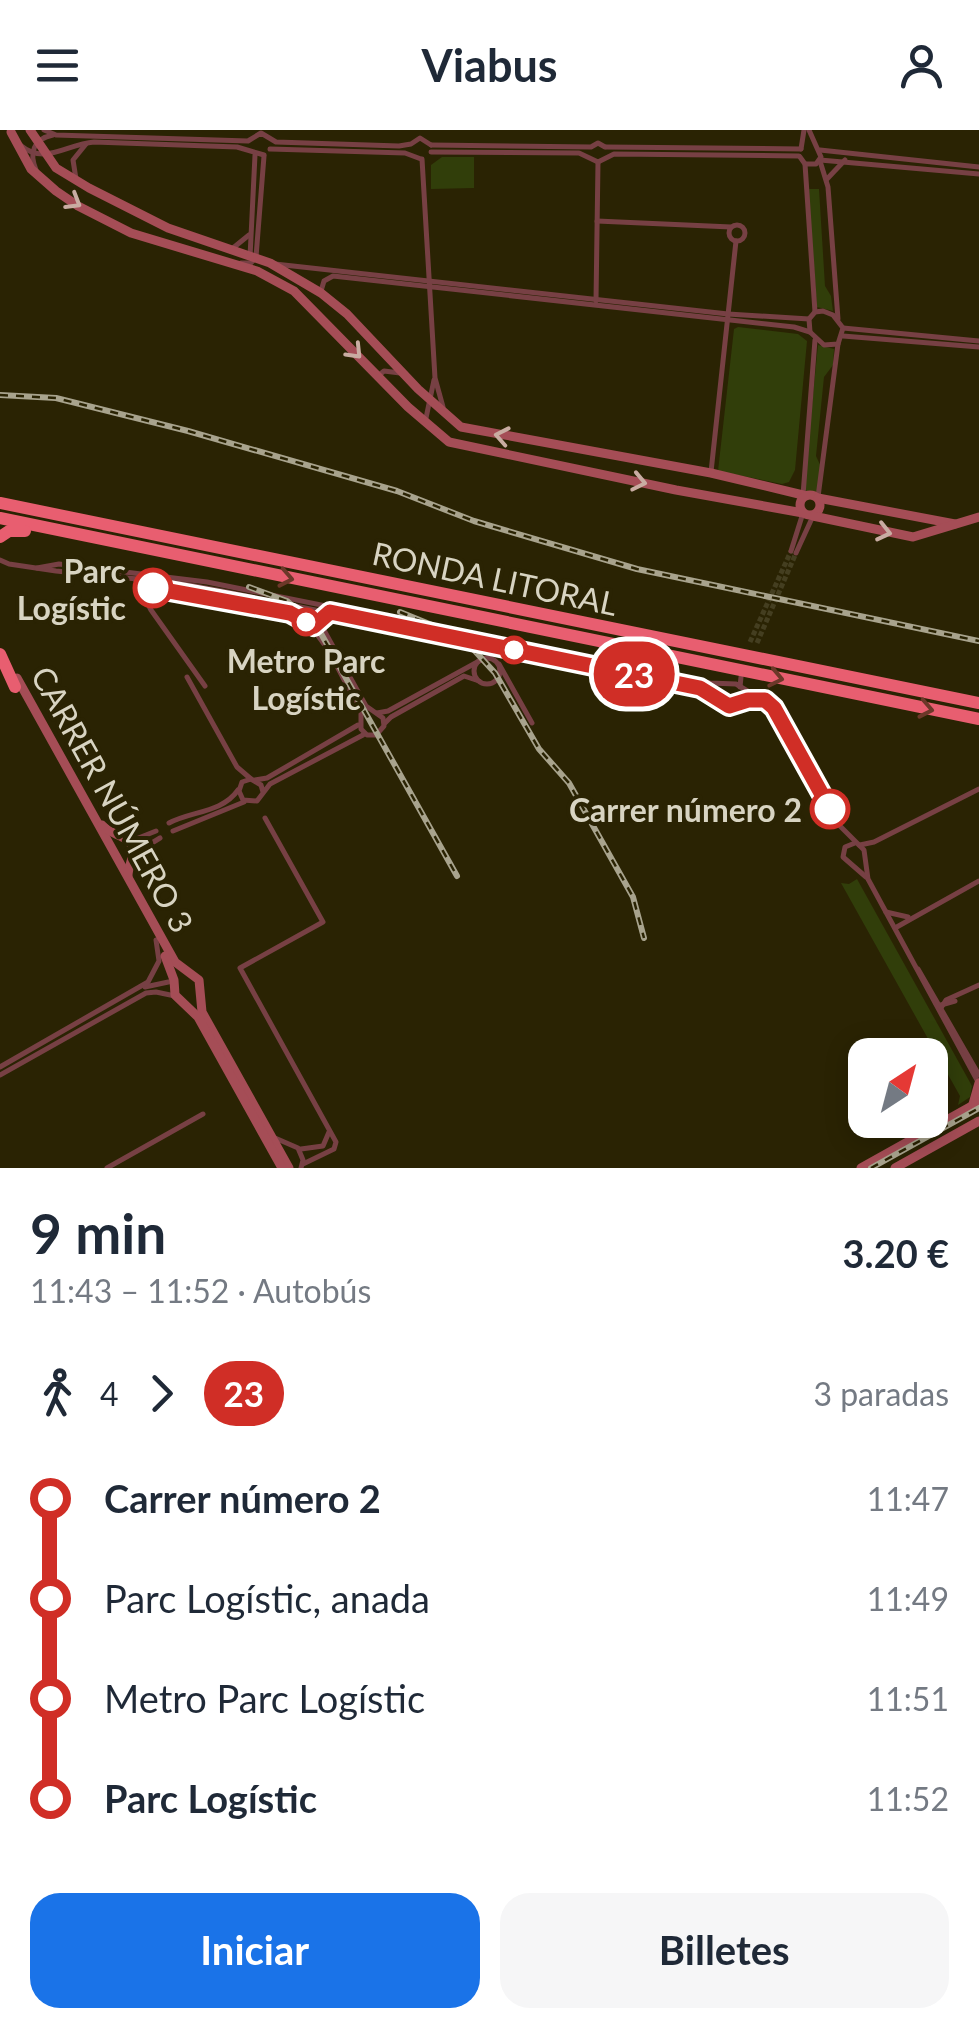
<!DOCTYPE html>
<html lang="es">
<head>
<meta charset="utf-8">
<style>
  body { margin:0; font-family:Lato,sans-serif; background:#f6f6f7; color:#1f2937; height:100vh; display:flex; flex-direction:column; font-size:38px; white-space:nowrap }
  * { box-sizing:border-box; margin:0 }
  p { font-size:32px; color:#747a83 }
  .icon { flex:none; width:55px; height:55px; fill:none; stroke:currentColor; stroke-width:2; stroke-linecap:round; stroke-linejoin:round }
  .map { position:relative; height:1038px; overflow:hidden }
  .sheet { display:flex; flex-direction:column; background:#fff; flex:1 }
  .sheet>* { flex:none }
  .badge { padding:0 20px; border-radius:32px; font-size:35px; line-height:65px }
  .needle { width:65px; rotate:36deg }
  .tools { position:absolute; left:848px; top:908px; display:grid; gap:20px }
  .tools a { display:grid; place-items:center; width:100px; height:100px; border-radius:20px; background:#fff; box-shadow:0 5px 25px #0003; font-size:50px }
  .map>.badge { position:absolute; translate:-50% -50%; box-shadow:0 0 0 5px #fff }
  .legs { display:flex; align-items:center; gap:15px; height:110px; padding:0 30px; font-size:32px }
  .legs p { margin-inline-start:auto }
  .head { display:flex; align-items:center; justify-content:space-between; height:170px; padding:0 30px }
  h1 { font-size:55px; font-weight:700; line-height:75px }
  .button { display:flex; gap:20px; margin-top:auto; padding:20px 30px }
  .button a { flex:1; height:115px; border-radius:30px; background:#1a73e8; color:#fff; font-size:40px; font-weight:700; line-height:115px; text-align:center }
  .button a+a { background:#f6f6f7; color:#1f2937 }
  ul { padding:0 30px; list-style:none }
  li { display:flex; align-items:center; gap:35px; height:100px; font-size:38px }
  li i { display:grid; place-items:center; width:15px; height:100%; margin:0 12px; background:currentColor }
  li i::after { content:''; width:25px; height:25px; margin:-12px; border:8px solid; border-radius:50%; background:#fff }
  li p { margin-inline-start:auto }
  li:first-child i { background:linear-gradient(#0000 50%,currentColor 0) }
  li:last-child i { background:linear-gradient(currentColor 50%,#0000 0) }
  header { display:flex; justify-content:space-between; align-items:center; height:130px; padding:0 30px; background:#fff; font-size:45px; font-weight:700 }
  .map>svg:first-child { display:block }
  .green { fill:#313e0a }
  .lines { fill:none; stroke-linecap:round; stroke-linejoin:round }
  .street-tunnel { stroke:#443e20; stroke-width:5; stroke-dasharray:5 2.5; stroke-linecap:butt }
  .street { stroke:#774044; stroke-width:5 }
  .secondary { stroke:#a54d56; stroke-width:9 }
  .highway { stroke:#e85e70; stroke-width:12 }
  .rail-casing { stroke:#a8a38d; stroke-width:6 }
  .rail { stroke:#2a2303; stroke-width:2.5; stroke-dasharray:8; stroke-linecap:butt }
  .oneway { stroke:#c9aca2 }
  .oneway2 { stroke:#6c3829 }
  .line-1-casing { stroke:#fff; stroke-width:22 }
  .line-1 { stroke:#d02e26; stroke-width:15 }
  .stop-1-dot { fill:#fff; stroke:#d02e26; stroke-width:5 }
  .labels { text-anchor:middle; dominant-baseline:central; stroke-width:8; stroke-linejoin:round; paint-order:stroke }
  .stop-label { font-size:32px; font-weight:bold; fill:#d8d4c2; stroke:#2a2303; text-anchor:end }
  .street-label { font-size:32px; fill:#d8d4c2; stroke:#2a2303 }
</style>
</head>
<body>
<header><svg class="icon" aria-label="menu" viewBox="0 0 24 24"><path d="M4 6h16M4 12h16M4 18h16"/></svg>Viabus<svg class="icon" aria-label="person" viewBox="0 0 24 24"><circle cx="12" cy="8" r="4"/><path d="M4 21q1-7 8-7t8 7"/></svg></header>
<div class="map">
<svg width="979" height="1038" viewBox="0 0 979 1038">
  <rect width="100%" height="100%" fill="#2a2303"/>
  <g class="green">
    <polygon points="442,27 474,27 474,58 431,59 431,35"/>
    <polygon points="808,59 819,59 825,156 831,166 833,181 817,177"/>
    <polygon points="738,197 798,204 807,211 795,340 789,352 782,354 718,341 734,199"/>
    <polygon points="818,215 834,219 833,235 824,247 816,326 822,339 817,364 805,361 804,356"/>
    <polygon points="857,749 972,956 970,967 958,975 960,966 841,753 849,754"/>
  </g>
  <g class="lines">
    <g class="street-tunnel">
      <polyline points="750,512 791,421"/>
      <polyline points="757,513 796,423"/>
    </g>
    <g class="street">
      <polyline points="44,0 56,5 248,11 261,3 276,12 399,16 411,14 420,8 431,15"/>
      <path d="M20 15C45 36 66 14 94 12L237 17 264 25"/>
      <polyline points="431,15 591,17 598,13 605,17"/>
      <polyline points="606,17 801,19"/>
      <polyline points="270,19 405,23 421,29"/>
      <polyline points="801,19 804,0"/>
      <polyline points="820,20 979,37"/>
      <polyline points="431,22 579,23 598,32"/>
      <polyline points="800,27 805,34 815,182"/>
      <polyline points="422,29 435,248 443,277"/>
      <polyline points="820,30 979,44"/>
      <polyline points="820,31 828,57 838,189"/>
      <polyline points="598,32 614,24 799,26"/>
      <polyline points="805,34 816,34 821,27 809,0"/>
      <path d="M36 40C29 23 33 9 53 5"/>
      <polyline points="76,49 73,30 86,14"/>
      <polyline points="827,49 845,30"/>
      <polyline points="597,91 731,97"/>
      <circle cx="737" cy="103" r="8"/>
      <polyline points="233,118 249,105"/>
      <polyline points="250,127 255,25"/>
      <polyline points="241,133 251,133 256,127 264,26"/>
      <polyline points="275,134 728,184 809,189"/>
      <polyline points="321,161 324,151 333,146 794,197 810,202"/>
      <polyline points="596,171 598,32"/>
      <polygon points="823,181 833,185 843,198 838,214 824,215 810,202 809,189 815,182"/>
      <polyline points="843,198 979,211"/>
      <polyline points="843,206 979,217"/>
      <polyline points="378,246 384,241 400,243"/>
      <polyline points="426,288 434,250"/>
      <polyline points="711,342 736,111"/>
      <polyline points="803,365 815,210"/>
      <polyline points="818,367 838,214"/>
      <polyline points="791,421 803,383"/>
      <polyline points="796,423 813,386"/>
      <polyline points="0,430 9,434 56,441 178,453 222,461 700,558 729,576 748,569 762,569"/>
      <polyline points="37,438 59,434 207,452 710,553 736,554 771,575 839,695 859,715"/>
      <polyline points="135,449 151,480 205,556"/>
      <polyline points="287,475 311,496 329,521 361,582 361,599 367,605 376,605 384,596 383,588 366,576 320,493"/>
      <circle cx="487" cy="541" r="13"/>
      <polyline points="499,534 532,593"/>
      <polyline points="187,547 237,637 251,649"/>
      <polyline points="740,557 741,547"/>
      <polyline points="377,583 388,581 481,530"/>
      <polyline points="385,593 391,587 464,546 479,551"/>
      <polyline points="255,650 267,648 358,595"/>
      <polyline points="263,662 261,655 251,649 242,652 239,661 243,670 257,671 270,654 363,605"/>
      <polyline points="265,688 323,792 240,838 336,1012 334,1019 303,1034"/>
      <path d="M169 693C191 681 222 683 238 660"/>
      <polyline points="173,701 244,672"/>
      <polyline points="131,711 156,701"/>
      <polyline points="855,713 845,717 843,727 866,747"/>
      <polyline points="859,715 864,720 868,749 977,950"/>
      <polyline points="860,715 874,712 979,659"/>
      <polyline points="134,724 160,708"/>
      <polyline points="886,782 908,787"/>
      <polyline points="895,798 979,751"/>
      <polyline points="918,839 979,945"/>
      <polyline points="145,857 173,851"/>
      <polyline points="941,875 955,871"/>
      <polyline points="941,878 946,870 979,855"/>
      <polyline points="0,937 148,852 159,831 156,810"/>
      <polyline points="0,945 146,863 156,862 175,866"/>
      <polyline points="275,1008 298,1018 303,1030 301,1038"/>
      <polyline points="301,1019 323,1016 329,1002"/>
      <polyline points="107,1038 203,984"/>
    </g>
    <g class="secondary">
      <polyline points="30,0 56,38 89,58 168,98 270,133 321,163 347,184 418,259 461,297 711,343 803,365"/>
      <polyline points="11,2 31,39 56,61 78,76 131,103 257,141 294,161 408,277 449,312 676,360 803,383"/>
      <circle cx="810" cy="375" r="10"/>
      <polyline points="818,368 955,394"/>
      <polyline points="813,386 913,407 979,387"/>
      <polyline points="17,548 175,832 199,850 202,882 289,1038"/>
      <path d="M102 695C111 706 132 705 133 721 133 729 128 737 128 746"/>
      <polyline points="165,826 174,850 175,865 198,887 282,1038"/>
      <polyline points="973,974 979,953"/>
      <polyline points="861,1038 979,972"/>
      <polyline points="895,1038 979,991"/>
    </g>
    <g class="highway">
      <polyline points="0,373 979,573"/>
      <polyline points="0,388 979,589"/>
      <polyline points="0,407 9,401 25,401"/>
      <polyline points="0,524 15,557"/>
    </g>
    <g class="rail-casing">
      <g id="rail">
        <polyline points="0,265 56,268 188,301 397,361 474,391 637,439 979,511"/>
        <polyline points="249,457 287,471 319,500 457,746"/>
        <polyline points="400,482 454,504 474,520 495,543 539,619 569,653 633,767 644,808"/>
        <polyline points="871,1038 979,978"/>
      </g>
    </g>
    <use href="#rail" class="rail"/>
  </g>
  <defs><path id="oneway-chevron" d="M-2-3.5L2.5 0L-2 3.5" fill="none" stroke-width="1.6" stroke-linecap="round" stroke-linejoin="round" transform="scale(2.5)"/></defs>
  <g class="oneway">
    <use href="#oneway-chevron" transform="translate(74 72) rotate(31)"/>
    <use href="#oneway-chevron" transform="translate(355 222) rotate(46)"/>
    <use href="#oneway-chevron" transform="translate(502 306) rotate(-169)"/>
    <use href="#oneway-chevron" transform="translate(639 352) rotate(12)"/>
    <use href="#oneway-chevron" transform="translate(884 402) rotate(13)"/>
  </g>
  <g class="oneway2">
    <use href="#oneway-chevron" transform="translate(286 448) rotate(11)"/>
    <use href="#oneway-chevron" transform="translate(776 548) rotate(12)"/>
    <use href="#oneway-chevron" transform="translate(926 579) rotate(11)"/>
  </g>
  <g class="lines">
    <g class="line-1-casing">
      <polyline id="line-1" points="153,458 290,483 314,496 330,482 700,558 729,576 748,570 765,570 774,578 830,679"/>
    </g>
    <use href="#line-1" class="line-1"/>
  </g>
  <g class="stop-1-dot">
    <circle cx="153" cy="458" r="18"/>
    <circle cx="306" cy="492" r="12"/>
    <circle cx="514" cy="520" r="12"/>
    <circle cx="830" cy="679" r="18"/>
  </g>
  <g class="labels">
    <g class="stop-label">
      <text x="126" y="440">Parc<tspan x="126" dy="37">Logístic</tspan></text>
      <text x="306" y="530" text-anchor="middle">Metro Parc<tspan x="306" dy="37">Logístic</tspan></text>
      <text x="802" y="679">Carrer número 2</text>
    </g>
    <g class="street-label">
      <text transform="translate(495 448) rotate(12)">RONDA LITORAL</text>
      <text transform="translate(113 669) rotate(61)">CARRER NÚMERO 3</text>
    </g>
  </g>
</svg>
<div class="tools">
<a><svg class="needle" viewBox="-14 -14 28 28"><path d="M0-13l5 13h-10z" fill="#e53935"/><path d="M0 13l5-13h-10z" fill="#747a83"/></svg></a>
</div>
<b class="badge" style="left:634px;top:544px;background:#d02e26;color:#fff">23</b>
</div>
<section class="sheet">
<div class="head"><div><h1>9 min</h1><p>11:43 – 11:52 · Autobús</p></div><b>3.20 €</b></div>
<div class="legs"><svg class="icon" aria-label="walk" viewBox="0 0 24 24"><circle cx="13" cy="4" r="2"/><path d="M13 8l-2 6 4 7M11 14l-3 7M7 12l3-4h3l4 4"/></svg>4<svg class="icon" aria-label="forward" viewBox="0 0 24 24"><path d="M9 5l7 7-7 7"/></svg><b class="badge" style="background:#d02e26;color:#fff">23</b><p>3 paradas</p></div>
<ul>
<li><i style="color:#d02e26"></i><b>Carrer número 2</b><p>11:47</p></li>
<li><i style="color:#d02e26"></i><span>Parc Logístic, anada</span><p>11:49</p></li>
<li><i style="color:#d02e26"></i><span>Metro Parc Logístic</span><p>11:51</p></li>
<li><i style="color:#d02e26"></i><b>Parc Logístic</b><p>11:52</p></li>
</ul>
<div class="button"><a>Iniciar</a><a>Billetes</a></div>
</section>
</body>
</html>
